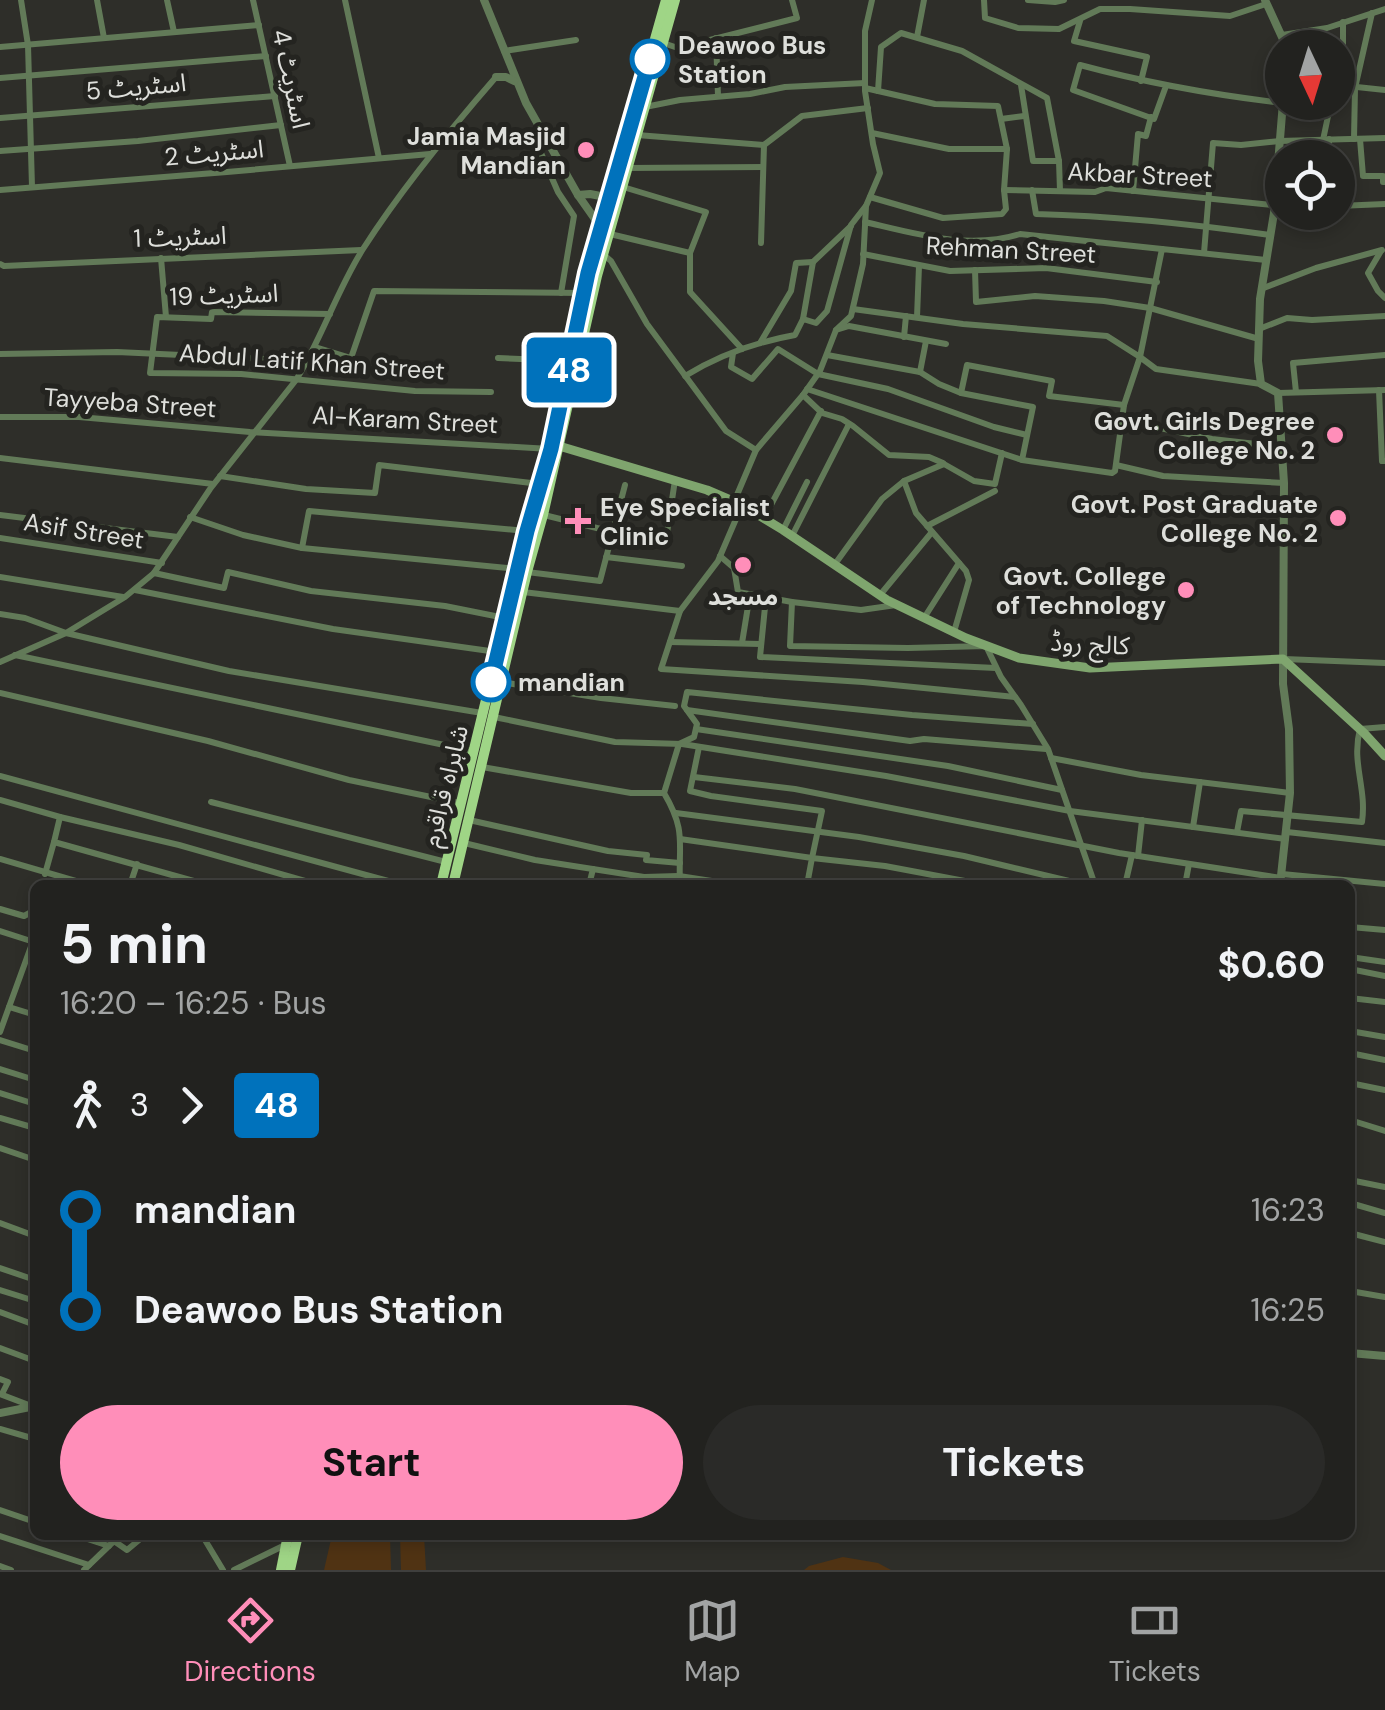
<!DOCTYPE html>
<html lang="en">
<head>
<meta charset="utf-8">
<style>
  body { margin:0; font-family:"DM Sans","Noto Sans Arabic",sans-serif; background:#2a2a28; color:#f1f3f6; height:100vh; display:flex; flex-direction:column; font-size:38px; white-space:nowrap }
  * { box-sizing:border-box; margin:0 }
  p { font-size:32px; color:#a2a4a4 }
  .icon { flex:none; width:55px; height:55px; fill:none; stroke:currentColor; stroke-width:2; stroke-linecap:round; stroke-linejoin:round }
  .map { position:relative; flex:1; overflow:hidden }
  .panel { position:absolute; left:30px; top:880px; width:1325px; height:660px; display:flex; flex-direction:column; background:#22221f; border-radius:15px; box-shadow:0 5px 15px #0003,0 0 0 2px #3f3f3d }
  .panel>* { flex:none }
  .badge { padding:0 20px; border-radius:8px; font-size:35px; line-height:65px }
  .needle { width:65px; rotate:176deg }
  .buttons { position:absolute; left:1265px; top:30px; display:grid; gap:20px }
  .buttons a { display:grid; place-items:center; width:90px; height:90px; border-radius:50%; background:#22221f; box-shadow:0 5px 15px #0003,0 0 0 2px #3f3f3d; font-size:50px }
  .map>.badge { position:absolute; translate:-50% -50%; box-shadow:0 0 0 5px #fff }
  .legs { display:flex; align-items:center; gap:15px; height:110px; padding:0 30px; font-size:32px }
  .legs p { margin-inline-start:auto }
  .head { display:flex; align-items:center; justify-content:space-between; height:170px; padding:0 30px }
  h1 { font-size:55px; font-weight:700; line-height:75px }
  .action { display:flex; gap:20px; margin-top:auto; padding:20px 30px }
  .action a { flex:1; height:115px; border-radius:60px; background:#ff8eb9; color:#111; font-size:40px; font-weight:700; line-height:115px; text-align:center }
  .action a+a { background:#2a2a28; color:#f1f3f6 }
  ul { padding:0 30px; list-style:none }
  li { display:flex; align-items:center; gap:35px; height:100px; font-size:38px }
  li i { display:grid; place-items:center; width:15px; height:100%; margin:0 12px; background:currentColor }
  li i::after { content:''; width:25px; height:25px; margin:-12px; border:8px solid; border-radius:50%; background:#22221f }
  li p { margin-inline-start:auto }
  li:first-child i { background:linear-gradient(#0000 50%,currentColor 0) }
  li:last-child i { background:linear-gradient(currentColor 50%,#0000 0) }
  .menu { display:flex; justify-content:space-around; align-items:center; height:140px; border-top:2px solid #3f3f3d; background:#22221f; font-size:28px; color:#a2a4a4 }
  .menu a { display:grid; justify-items:center; gap:5px }
  .menu .on { color:#ff8eb9 }
  .map>svg:first-child { display:block }
  .green { fill:#503313 }
  .lines { fill:none; stroke-linecap:round; stroke-linejoin:round }
  .minor { stroke:#627a58; stroke-width:6 }
  .tertiary { stroke:#627a58; stroke-width:8 }
  .secondary { stroke:#7fa56e; stroke-width:9 }
  .trunk { stroke:#9fd586; stroke-width:10 }
  .line-1-casing { stroke:#fff; stroke-width:22 }
  .line-1 { stroke:#0072bc; stroke-width:15 }
  .stop-1-dot { fill:#fff; stroke:#0072bc; stroke-width:5 }
  .poi-dot { fill:#ff8eb9; stroke:#242420; stroke-width:4 }
  .labels { text-anchor:middle; dominant-baseline:central; stroke-width:10; stroke-linejoin:round; paint-order:stroke }
  .stop-label { font-size:25px; font-weight:bold; fill:#dedfdb; stroke:#242420; text-anchor:start }
  .street-label { font-size:25px; fill:#dedfdb; stroke:#242420 }
  .poi-label { font-size:25px; font-weight:bold; fill:#dedfdb; stroke:#242420; text-anchor:end }
</style>
</head>
<body>
<div class="map">
<svg width="1385" height="1570" viewBox="0 0 1385 1570">
  <rect width="100%" height="100%" fill="#2e2e29"/>
  <g class="green">
    <polygon points="332,1535 390,1535 391,1570 324,1570"/>
    <polygon points="400,1535 424,1535 426,1570 401,1570"/>
    <polygon points="843,1557 878,1563 891,1570 804,1570 809,1566"/>
  </g>
  <g class="lines">
    <g class="minor">
      <polyline points="21,0 28,45 32,187"/>
      <polyline points="97,0 104,38"/>
      <polyline points="167,0 174,32"/>
      <polyline points="253,0 290,166"/>
      <polyline points="345,0 379,158"/>
      <polyline points="984,0 985,18 1018,28 1059,29 1100,9 1130,9 1230,16 1266,4"/>
      <polyline points="1028,0 1055,2 1064,0"/>
      <polyline points="1080,21 1074,41 1147,57 1141,81"/>
      <polyline points="1282,35 1327,28 1385,9"/>
      <polyline points="917,37 924,0"/>
      <polyline points="716,38 718,96"/>
      <polyline points="663,43 678,48 797,18 792,0"/>
      <polyline points="0,47 259,25"/>
      <polyline points="504,51 576,40"/>
      <polyline points="1338,61 1343,61 1343,22"/>
      <polyline points="0,78 266,56"/>
      <polyline points="1021,85 1033,161 1059,161 1060,191"/>
      <polyline points="1338,85 1385,90"/>
      <path d="M1166 86 1154 119 1073 90 1080 65C1147 83 1214 95 1283 103"/>
      <polyline points="865,88 935,104 998,106 1007,149 1004,190 1006,209 1002,214 943,218 870,197"/>
      <polyline points="878,91 881,47 901,33 962,51 1047,98 1059,161"/>
      <polyline points="645,107 680,100 750,94 785,87 865,83"/>
      <polyline points="0,118 275,96"/>
      <polyline points="1001,119 1024,116"/>
      <polyline points="872,133 949,149 1007,149"/>
      <polyline points="637,135 764,145 802,116 868,108"/>
      <polyline points="545,138 537,144 558,192 574,216 561,293"/>
      <polyline points="1354,139 1355,88 1372,13"/>
      <polyline points="1360,139 1363,176 1383,176 1383,182 1385,182"/>
      <polyline points="1323,140 1331,102"/>
      <polyline points="0,151 138,141 281,125"/>
      <polyline points="1329,158 1329,139"/>
      <polyline points="628,168 763,167"/>
      <polyline points="623,187 706,212 690,253 690,292 742,349"/>
      <polyline points="0,190 227,172 430,154"/>
      <polyline points="1004,190 1095,192 1106,188 1282,206"/>
      <path d="M1032 190 1036 214C1115 216 1192 224 1270 235"/>
      <polyline points="1133,191 1138,134 1146,136 1151,117"/>
      <polyline points="1338,206 1385,204"/>
      <path d="M865 222C916 234 969 250 1020 234L1162 249"/>
      <polyline points="610,234 690,253"/>
      <polyline points="761,243 764,145"/>
      <polyline points="1381,251 1368,273 1378,291 1385,298"/>
      <polyline points="1204,253 1213,143 1241,145 1280,141 1385,138"/>
      <polyline points="863,254 950,271 1046,268 1157,282"/>
      <polyline points="604,255 611,261 647,324 726,431 756,450"/>
      <polyline points="161,258 166,317"/>
      <polyline points="0,264 4,266 361,250"/>
      <polyline points="975,270 976,302 1035,296 1104,301 1150,308 1259,339"/>
      <polyline points="1261,289 1316,268 1382,250"/>
      <polyline points="853,309 963,324 1107,336 1140,357 1162,249 1266,260"/>
      <polyline points="330,314 212,312 211,319 157,317 150,373 241,374 415,391 491,392"/>
      <polyline points="917,317 919,266"/>
      <polyline points="803,319 813,262 851,226"/>
      <polyline points="1259,329 1287,318 1312,320 1385,316"/>
      <polyline points="836,330 851,316 863,264 866,206 880,173 873,144 865,91 865,31 872,0"/>
      <polyline points="904,337 906,316"/>
      <polyline points="760,343 791,291 796,263 813,262"/>
      <polyline points="315,347 351,358 374,291 584,293"/>
      <polyline points="733,353 731,367 752,379 778,349 818,374 888,389 994,427 1027,435"/>
      <polyline points="0,354 117,352 308,361"/>
      <polyline points="827,355 920,372 939,384 961,393 1033,407 1022,460"/>
      <polyline points="498,358 571,361"/>
      <polyline points="920,372 926,341"/>
      <path d="M685 376C719 355 756 342 795 335L803 319 816 323 827 311 851 225 865 207"/>
      <polyline points="807,389 1022,460 1112,473 1115,471 1124,405"/>
      <polyline points="1379,390 1382,461 1385,461"/>
      <polyline points="1296,392 1293,363 1385,355"/>
      <polyline points="961,393 967,365 1052,381 1049,396 1124,405 1140,357 1156,369 1261,384"/>
      <polyline points="1278,393 1385,390"/>
      <polyline points="803,395 822,413 842,419 853,426 889,455 929,457 943,463"/>
      <polyline points="0,417 79,417 250,432 550,449"/>
      <polyline points="1122,420 1212,439 1282,447"/>
      <polyline points="0,458 213,484"/>
      <polyline points="1116,465 1163,476 1284,483"/>
      <polyline points="220,476 306,489 375,493 379,465 540,484"/>
      <polyline points="734,502 756,450 803,395 820,371 836,330 849,326 946,344"/>
      <polyline points="742,505 718,561 680,611 661,669 863,682 1015,697"/>
      <polyline points="0,515 178,537"/>
      <polyline points="544,515 613,532"/>
      <polyline points="190,517 243,535 302,548 517,569"/>
      <polyline points="764,518 821,411"/>
      <polyline points="927,526 995,491"/>
      <polyline points="783,530 807,482"/>
      <polyline points="667,533 675,480"/>
      <polyline points="792,536 849,424"/>
      <polyline points="0,538 162,563"/>
      <polyline points="302,548 309,511 526,531"/>
      <polyline points="720,556 734,568 738,592 792,602 861,610 896,605"/>
      <polyline points="606,557 682,566"/>
      <polyline points="835,564 882,499 904,481"/>
      <polyline points="527,572 600,581 625,485"/>
      <polyline points="154,573 224,588 228,572 311,591 445,606 505,618"/>
      <polyline points="0,577 123,597"/>
      <polyline points="135,590 333,629 497,652"/>
      <polyline points="523,592 680,611"/>
      <polyline points="880,595 932,532"/>
      <polyline points="766,597 760,657 996,668"/>
      <polyline points="792,602 790,646 908,648 986,646 1001,677 1021,705 1048,749 1095,885"/>
      <polyline points="0,614 25,618 66,633 229,671 482,713"/>
      <polyline points="924,618 959,563"/>
      <polyline points="954,632 969,580 966,571 916,513 904,481 944,464 974,481 995,484 1002,453"/>
      <polyline points="670,642 761,644"/>
      <polyline points="742,643 750,594"/>
      <polyline points="15,655 473,751"/>
      <polyline points="1284,659 1385,663"/>
      <path d="M0 662 66 633 125 597 154 573 210 489 296 380C322 338 337 290 363 249 402 188 449 131 496 77"/>
      <polyline points="501,682 601,698 675,706"/>
      <polyline points="0,693 208,741 349,780 460,803"/>
      <polyline points="687,710 910,741 924,739 1046,749"/>
      <polyline points="494,717 615,742 682,744 886,776 1070,811 1286,839"/>
      <polyline points="696,729 948,766 1062,790"/>
      <polyline points="699,747 690,791 711,796 822,811 812,858 885,866 986,885"/>
      <polyline points="1051,758 1141,775 1290,793"/>
      <polyline points="482,767 631,793 664,793"/>
      <polyline points="0,776 403,885"/>
      <polyline points="694,777 795,789 1119,853 1281,878"/>
      <polyline points="0,800 60,817 54,842 208,885"/>
      <polyline points="211,802 446,862"/>
      <polyline points="676,813 859,837 964,856 1086,885"/>
      <polyline points="60,817 179,845 319,885"/>
      <polyline points="469,820 608,851 647,855 646,860 680,863"/>
      <polyline points="1193,827 1200,782"/>
      <path d="M1237 832 1241 811 1362 822C1367 788 1351 763 1360 729L1385 727"/>
      <polyline points="1287,832 1385,843"/>
      <polyline points="680,839 812,858 807,885"/>
      <polyline points="464,843 535,860 644,877 679,876 738,885"/>
      <polyline points="1138,856 1142,820"/>
      <polyline points="0,859 86,884"/>
      <polyline points="45,874 54,842"/>
      <polyline points="1282,874 1385,884"/>
      <polyline points="130,885 137,864"/>
      <polyline points="589,885 593,869"/>
      <path d="M680 885C678 843 687 832 664 793L679 744 694 737 697 724 684 706 687 692 912 715 1033 724"/>
      <polyline points="1125,885 1132,855"/>
      <polyline points="1185,885 1189,864"/>
      <polyline points="0,909 24,916 35,910"/>
      <polyline points="1350,927 1385,930"/>
      <polyline points="0,931 34,942"/>
      <polyline points="1350,957 1385,962"/>
      <polyline points="1350,969 1385,976"/>
      <polyline points="1350,998 1385,1002"/>
      <polyline points="9,1007 33,941"/>
      <polyline points="1350,1031 1385,1037"/>
      <polyline points="0,1032 9,1007 35,1015"/>
      <polyline points="0,1040 35,1051"/>
      <polyline points="1350,1053 1385,1060"/>
      <polyline points="0,1069 35,1080"/>
      <polyline points="1350,1083 1385,1090"/>
      <polyline points="0,1093 35,1104"/>
      <polyline points="0,1118 35,1128"/>
      <polyline points="1350,1120 1385,1131"/>
      <polyline points="0,1148 35,1160"/>
      <polyline points="1350,1180 1385,1187"/>
      <polyline points="1350,1203 1385,1213"/>
      <polyline points="0,1223 35,1236"/>
      <polyline points="1350,1233 1385,1242"/>
      <polyline points="0,1268 35,1280"/>
      <polyline points="0,1290 35,1301"/>
      <polyline points="1350,1291 1385,1297"/>
      <polyline points="0,1312 35,1325"/>
      <polyline points="0,1348 35,1361"/>
      <polyline points="0,1379 8,1382 2,1394"/>
      <polyline points="0,1394 34,1407"/>
      <polyline points="0,1429 35,1439"/>
      <polyline points="0,1510 35,1522"/>
      <polyline points="75,1535 109,1546"/>
      <polyline points="202,1535 223,1570"/>
      <polyline points="0,1536 89,1565"/>
      <polyline points="0,1566 11,1570"/>
      <polyline points="84,1570 114,1541 127,1550 145,1535"/>
      <polyline points="234,1570 285,1545"/>
    </g>
    <g class="tertiary">
      <polyline points="484,0 526,103 578,195 597,222 599,232"/>
      <polyline points="1265,0 1287,48"/>
      <polyline points="496,77 506,77 514,81"/>
      <polyline points="578,195 590,194 611,198"/>
      <polyline points="1280,885 1290,793 1289,729 1283,684 1284,483 1278,393 1261,384 1258,361 1260,299 1274,213 1283,102"/>
      <polyline points="1350,1353 1385,1356"/>
      <polyline points="0,1413 35,1406"/>
    </g>
    <polyline class="secondary" points="559,446 707,490 742,505 783,530 887,600 966,638 1019,658 1090,668 1283,659 1364,733 1385,756"/>
    <g class="trunk">
      <polyline points="441,885 527,531 551,449 589,273 666,0"/>
      <polyline points="453,885 527,572 543,515 597,276 675,0"/>
      <polyline points="281,1570 288,1535"/>
      <polyline points="290,1570 298,1535"/>
    </g>
  </g>
  <g class="lines">
    <g class="line-1-casing">
      <polyline id="line-1" points="491,682 527,531 551,449 588,273 650,59"/>
    </g>
    <use href="#line-1" class="line-1"/>
  </g>
  <g class="stop-1-dot">
    <circle cx="650" cy="59" r="18"/>
    <circle cx="491" cy="682" r="18"/>
  </g>
  <g class="poi-dot">
    <circle cx="586" cy="150" r="10"/>
    <circle cx="1335" cy="435" r="10"/>
    <circle cx="1338" cy="518" r="10"/>
    <path d="M573 506h10v10h10v10h-10v10h-10v-10h-10v-10h10z"/>
    <circle cx="743" cy="565" r="10"/>
    <circle cx="1186" cy="590" r="10"/>
  </g>
  <g class="labels">
    <g class="stop-label">
      <text x="678" y="45">Deawoo Bus<tspan x="678" dy="29">Station</tspan></text>
      <text x="518" y="682">mandian</text>
    </g>
    <g class="street-label">
      <text transform="translate(291 79) rotate(78)">اسٹریٹ 4</text>
      <text transform="translate(136 87) rotate(-5)">اسٹریٹ 5</text>
      <text transform="translate(214 153) rotate(-5)">اسٹریٹ 2</text>
      <text transform="translate(1140 175) rotate(3)">Akbar Street</text>
      <text transform="translate(180 237) rotate(-2)">اسٹریٹ 1</text>
      <text transform="translate(1011 250) rotate(3)">Rehman Street</text>
      <text transform="translate(224 295) rotate(-2)">اسٹریٹ 19</text>
      <text transform="translate(312 362) rotate(4)">Abdul Latif Khan Street</text>
      <text transform="translate(130 403) rotate(4)">Tayyeba Street</text>
      <text transform="translate(405 420) rotate(3)">Al-Karam Street</text>
      <text transform="translate(84 531) rotate(9)">Asif Street</text>
      <text transform="translate(1090 644) rotate(3)">کالج روڈ</text>
      <text transform="translate(445 786) rotate(-76)">شاہراہ قراقرم</text>
    </g>
    <g class="poi-label">
      <text x="566" y="136">Jamia Masjid<tspan x="566" dy="29">Mandian</tspan></text>
      <text x="1315" y="421">Govt. Girls Degree<tspan x="1315" dy="29">College No. 2</tspan></text>
      <text x="1318" y="504">Govt. Post Graduate<tspan x="1318" dy="29">College No. 2</tspan></text>
      <text x="600" y="507" text-anchor="start">Eye Specialist<tspan x="600" dy="29">Clinic</tspan></text>
      <text x="1166" y="576">Govt. College<tspan x="1166" dy="29">of Technology</tspan></text>
      <text x="743" y="596" text-anchor="middle">مسجد</text>
    </g>
  </g>
</svg>
<div class="buttons">
<a><svg class="needle" viewBox="-14 -14 28 28"><path d="M0-13l5 13h-10z" fill="#e53935"/><path d="M0 13l5-13h-10z" fill="#a2a4a4"/></svg></a>
<a><svg class="icon" aria-label="locate" viewBox="0 0 24 24"><circle cx="12" cy="12" r="6"/><path d="M12 2v4M12 18v4M2 12h4M18 12h4"/></svg></a>
</div>
<b class="badge" style="left:569px;top:370px;background:#0072bc;color:#fff">48</b>
<section class="panel">
<div class="head"><div><h1>5 min</h1><p>16:20 – 16:25 · Bus</p></div><b>$0.60</b></div>
<div class="legs"><svg class="icon" aria-label="walk" viewBox="0 0 24 24"><circle cx="13" cy="4" r="2"/><path d="M13 8l-2 6 4 7M11 14l-3 7M7 12l3-4h3l4 4"/></svg>3<svg class="icon" aria-label="forward" viewBox="0 0 24 24"><path d="M9 5l7 7-7 7"/></svg><b class="badge" style="background:#0072bc;color:#fff">48</b></div>
<ul>
<li><i style="color:#0072bc"></i><b>mandian</b><p>16:23</p></li>
<li><i style="color:#0072bc"></i><b>Deawoo Bus Station</b><p>16:25</p></li>
</ul>
<div class="action"><a>Start</a><a>Tickets</a></div>
</section>
</div>
<nav class="menu">
<a class="on"><svg class="icon" aria-label="directions" viewBox="0 0 24 24"><path d="M12 3l9 9-9 9-9-9zM9 14v-3h6M13 9l2 2-2 2"/></svg>Directions</a>
<a><svg class="icon" aria-label="map" viewBox="0 0 24 24"><path d="M3 6l6-2 6 2 6-2v14l-6 2-6-2-6 2zM9 4v14M15 6v14"/></svg>Map</a>
<a><svg class="icon" aria-label="tickets" viewBox="0 0 24 24"><path d="M3 7h18v10H3zM15 7v10"/></svg>Tickets</a>
</nav>
</body>
</html>
